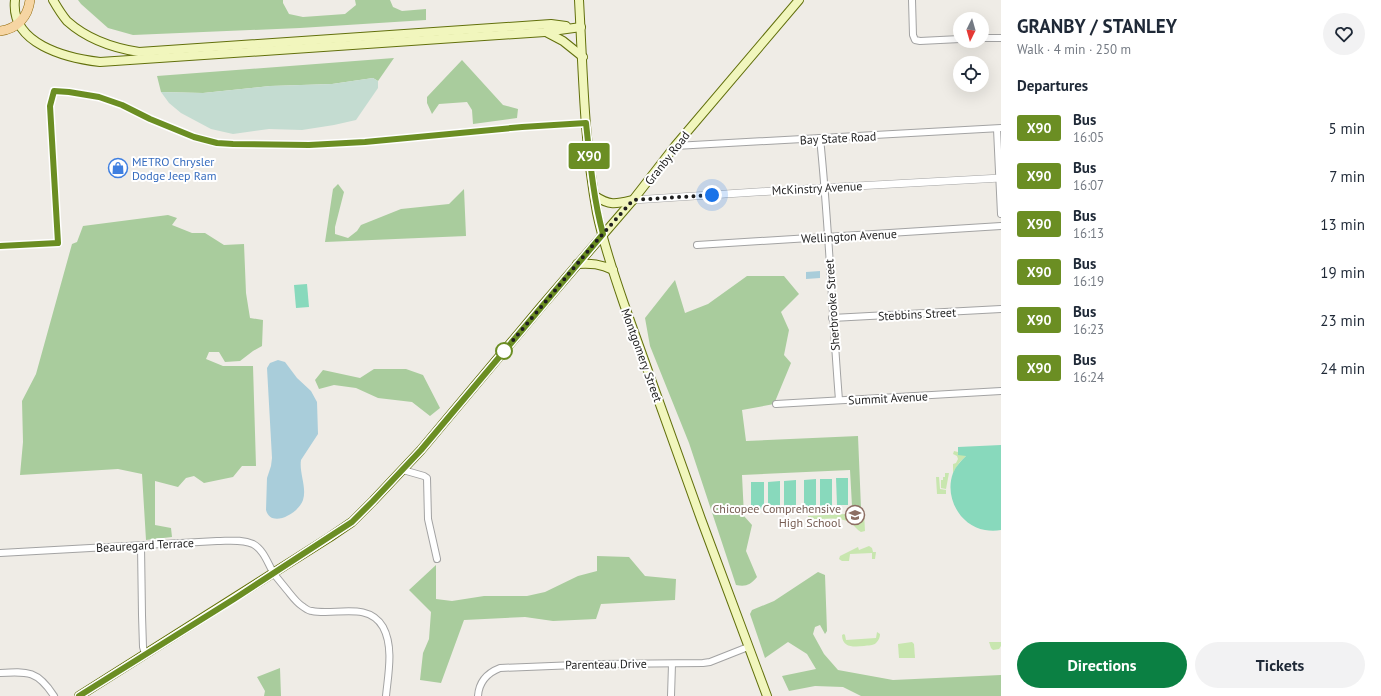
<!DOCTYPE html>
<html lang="en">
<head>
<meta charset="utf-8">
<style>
  body { margin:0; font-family:"PT Sans",sans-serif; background:#f2f2f3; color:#1f2937; height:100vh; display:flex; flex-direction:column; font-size:15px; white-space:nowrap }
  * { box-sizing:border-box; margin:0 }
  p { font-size:13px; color:#747a83 }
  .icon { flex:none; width:22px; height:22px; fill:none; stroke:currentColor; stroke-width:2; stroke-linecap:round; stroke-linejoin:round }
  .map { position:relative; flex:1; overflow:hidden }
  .details { display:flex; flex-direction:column; background:#fff; width:380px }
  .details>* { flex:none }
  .badge { padding:0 8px; border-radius:3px; font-size:14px; line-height:26px }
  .needle { width:26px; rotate:185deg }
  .controls { position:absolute; left:953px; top:12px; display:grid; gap:8px }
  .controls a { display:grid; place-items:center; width:36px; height:36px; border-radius:50%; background:#fff; box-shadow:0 4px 16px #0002; font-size:20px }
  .you { position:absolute; width:20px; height:20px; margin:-10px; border:3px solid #fff; border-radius:50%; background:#1a73e8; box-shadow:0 0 0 6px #1a73e833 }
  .map>.badge { position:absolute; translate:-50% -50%; box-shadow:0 0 0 2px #fff }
  h2 { padding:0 16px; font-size:15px; line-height:36px }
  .round { display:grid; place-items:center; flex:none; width:42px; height:42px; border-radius:21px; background:#f2f2f3 }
  .summary { display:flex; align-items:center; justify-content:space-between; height:68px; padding:0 16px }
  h1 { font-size:19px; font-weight:700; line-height:30px }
  .button { display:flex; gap:8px; margin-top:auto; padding:8px 16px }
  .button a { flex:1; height:46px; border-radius:24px; background:#0b8043; color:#fff; font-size:16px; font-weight:700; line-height:46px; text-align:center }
  .button a+a { background:#f2f2f3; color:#1f2937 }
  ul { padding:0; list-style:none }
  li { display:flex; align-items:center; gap:12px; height:48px; padding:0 16px }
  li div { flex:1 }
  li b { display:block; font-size:15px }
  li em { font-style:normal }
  li .badge { min-width:44px; font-weight:700; text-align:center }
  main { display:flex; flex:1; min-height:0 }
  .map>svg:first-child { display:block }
  .grass { fill:#c8e6af }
  .forest { fill:#a9cc9d }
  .wetland { fill:#c4dcd1 }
  .pitch { fill:#88d9bc }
  .water { fill:#a9cdda }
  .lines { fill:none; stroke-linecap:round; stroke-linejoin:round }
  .minor-casing { stroke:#a3a3a3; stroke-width:8 }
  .tertiary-casing { stroke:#a3a3a3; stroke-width:8 }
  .secondary-casing { stroke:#62700c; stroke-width:10 }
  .primary-casing { stroke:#906809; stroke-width:10 }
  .minor { stroke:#fff; stroke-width:6 }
  .tertiary { stroke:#fff; stroke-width:7 }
  .secondary { stroke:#f1f6bd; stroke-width:8 }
  .primary { stroke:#f6d5a3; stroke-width:9 }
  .line-casing { stroke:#fff; stroke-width:9 }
  .line { stroke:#6b8e23; stroke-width:6 }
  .walk { stroke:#1f1f1f; stroke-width:4; stroke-dasharray:0 7.2 }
  .stop-dot { fill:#fff; stroke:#6b8e23; stroke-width:2 }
  .labels { text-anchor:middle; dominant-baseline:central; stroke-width:4; stroke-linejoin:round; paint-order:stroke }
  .street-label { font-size:12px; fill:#1f1f1f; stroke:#fff }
  .shop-label { font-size:12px; fill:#366cbe; stroke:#fff; text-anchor:start }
  .education-label { font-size:12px; fill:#785e54; stroke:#fff; text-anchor:end }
</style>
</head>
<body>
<main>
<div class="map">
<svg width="1001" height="696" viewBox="0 0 1001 696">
  <rect width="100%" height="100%" fill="#efece6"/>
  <g class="grass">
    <polygon points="954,451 958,452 958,455 967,455 959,463 953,473 953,464 956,463 958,459 957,456 953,454"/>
    <polygon points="945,473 949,473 946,489 941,488 941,480 943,480 943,477 945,477"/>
    <polygon points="936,477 939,477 940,489 946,490 946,494 937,494"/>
    <path d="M864 513 865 531 861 532C857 530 855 526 851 523 839 516 822 519 809 520L808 516Z"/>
    <polygon points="869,546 872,548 873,552 876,552 875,559 872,559 872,553 850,554 849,561 842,561 839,559 840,556 858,547 859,550"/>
    <path d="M877 632 880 634C880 637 879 640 876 643 873 646 868 645 864 646 854 647 842 648 842 635L844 634 845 635 846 640 876 638Z"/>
    <polygon points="912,642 914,644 915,658 899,658 898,644"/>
    <polygon points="989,642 1001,642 1001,646 999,649 993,650 991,648"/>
  </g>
  <g class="forest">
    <polygon points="78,0 283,0 283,3 289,14 303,17 345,14 356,5 355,0 390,0 393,7 402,11 426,9 426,20 300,28 133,35 108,28 81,4"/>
    <polygon points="394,58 378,81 373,78 332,84 270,86 203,93 161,92 157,76"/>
    <polygon points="462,60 503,105 518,109 517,118 473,124 472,110 467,102 439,104 432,114 427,103 427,97"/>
    <polygon points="338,184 344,192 335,227 335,234 348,238 357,231 361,225 401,209 449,204 464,189 466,236 325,242 333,189"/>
    <polygon points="168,215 177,218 172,225 192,233 205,233 224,245 244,244 246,293 250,318 263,320 262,346 253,351 240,361 225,362 219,352 209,352 206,359 223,366 253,366 256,466 242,466 233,477 204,483 194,476 186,478 178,487 155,481 155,525 171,528 172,537 146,540 142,474 118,469 20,475 23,442 22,401 36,374 72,244 77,242 83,226"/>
    <path d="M747 276H784L799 294 781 312 789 330 784 355 791 363 774 404 742 410 746 441 858 436 861 508 860 510H855L852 506 850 470 742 475 744 516 752 525 746 551 757 577C750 585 746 587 736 585L689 443 650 346 645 318 675 280 685 313 708 304Z"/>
    <polygon points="374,369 406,369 423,375 440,408 430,416 412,402 378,398 356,388 334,385 319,389 315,380 323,370 360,378"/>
    <polygon points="597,556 629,557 645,576 676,579 675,600 601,604 596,619 553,621 525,617 464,620 441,683 420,680 423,653 429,639 431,612 409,590 436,565 436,599 452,601 484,596 527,596 545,592 578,576 597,571"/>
    <polygon points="818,572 825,575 827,631 825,634 820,625 815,627 813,634 824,654 838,670 893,680 1001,675 1001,696 861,696 843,687 815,686 789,691 782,676 816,669 807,654 788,642 765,658 750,614 752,610 774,601"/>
    <polygon points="280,668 281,696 264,696 265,691 257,677"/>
  </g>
  <polygon class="wetland" points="373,78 378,81 378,88 356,120 334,125 302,130 269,129 233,134 211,129 181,113 169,103 161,92 203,93 270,86 332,84"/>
  <g class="pitch">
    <polygon points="307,284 309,307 296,308 294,285"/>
    <path d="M1001 445V530C996 531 990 531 985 530 960 526 944 497 953 473 956 466 961 461 966 456L958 455V447Z"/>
    <polygon points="836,478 848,478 848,505 837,505"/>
    <polygon points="816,479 816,506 804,507 804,480"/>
    <rect x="820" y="479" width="12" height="27"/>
    <polygon points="796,480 796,507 784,508 784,481"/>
    <polygon points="780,481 780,508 768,509 768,482"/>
    <polygon points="751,482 764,482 764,509 751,510"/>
  </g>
  <g class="water">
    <polygon points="820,271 820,278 806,279 806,272"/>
    <path d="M278 360 285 362 297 378 311 391 317 402 318 434 301 460C299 473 307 487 303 500 299 513 271 529 266 510L267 478 271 466 272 458 267 368 270 363Z"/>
  </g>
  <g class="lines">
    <g class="minor-casing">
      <g id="minor">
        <polyline points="912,0 913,35 915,40 920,41 960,39"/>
        <polyline points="982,38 1001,38"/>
        <polyline points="997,129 1001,214"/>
        <path d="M820 138C829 225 832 313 839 400"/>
        <polyline points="675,146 1001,128"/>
        <polyline points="697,245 1001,226"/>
        <polyline points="832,318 1001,309"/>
        <polyline points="776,404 1001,391"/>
        <polyline points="403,470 424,476 427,478 428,519 437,559"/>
        <polyline points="141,546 142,615 143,647 145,654"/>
        <path d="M0 553 217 541C229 541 242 539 253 544 264 550 268 564 274 574 278 579 283 585 287 590 292 596 296 602 302 606 305 608 308 611 312 611 335 616 368 601 383 627 394 647 388 675 386 696"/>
        <path d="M0 673C28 671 38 671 54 696"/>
        <path d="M478 696C479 682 487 673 500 668L601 664 703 663 710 662 748 647"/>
        <polyline points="671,696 672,664"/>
      </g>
    </g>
    <g class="tertiary-casing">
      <polyline id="tertiary" points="633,200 820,188 1001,178"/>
    </g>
    <g class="secondary-casing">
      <g id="secondary">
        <path d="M15 0C10 44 66 58 100 62L545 32 581 27"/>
        <path d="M53 0C57 7 62 15 67 21 87 39 113 48 139 52L551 24 566 26"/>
        <path d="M579 0C583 71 584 143 597 213 603 242 614 275 624 304L701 519 767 696"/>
        <polyline points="546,32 563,41 583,57"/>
        <path d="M595 196C610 206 616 204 633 200"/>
        <path d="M577 264C591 263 601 264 613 270"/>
        <polyline points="79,696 330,537 352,522 373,501 421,450 540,308 633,200 675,146 799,0"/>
      </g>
    </g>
    <g class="primary-casing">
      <path id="primary" d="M0 31C17 29 28 17 30 0"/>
    </g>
    <use href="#minor" class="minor"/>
    <use href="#tertiary" class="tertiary"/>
    <use href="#secondary" class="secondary"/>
    <use href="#primary" class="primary"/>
  </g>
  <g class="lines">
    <g class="line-casing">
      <path id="line" d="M0 246 58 243 50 106 54 91 69 92 99 97 122 105 150 119 194 137 217 143 233 144 309 145 365 142 522 127 586 123C590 160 593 197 603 234L421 450 373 501 352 522 234 599 79 696"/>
    </g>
    <use href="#line" class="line"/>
    <polyline class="walk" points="504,351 594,244 633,200 712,195"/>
  </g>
  <defs>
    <g id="shop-ring" transform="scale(1)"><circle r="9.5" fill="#fff" stroke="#3f7fe0" stroke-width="1.5"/><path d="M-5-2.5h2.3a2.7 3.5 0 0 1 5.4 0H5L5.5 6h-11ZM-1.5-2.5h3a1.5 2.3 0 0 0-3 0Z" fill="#3f7fe0"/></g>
    <g id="school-ring" transform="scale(1)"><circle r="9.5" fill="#fff" stroke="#8d6e63" stroke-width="1.5"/><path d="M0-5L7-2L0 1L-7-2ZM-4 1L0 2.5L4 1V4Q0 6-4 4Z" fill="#8d6e63"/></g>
  </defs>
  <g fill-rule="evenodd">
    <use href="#shop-ring" x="118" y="168"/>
    <use href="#school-ring" x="855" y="515"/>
  </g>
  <circle class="stop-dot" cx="504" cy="351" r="8"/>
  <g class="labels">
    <g class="street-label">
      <text transform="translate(838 138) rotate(-3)">Bay State Road</text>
      <text transform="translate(667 158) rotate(-52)">Granby Road</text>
      <text transform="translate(817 188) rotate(-3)">McKinstry Avenue</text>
      <text transform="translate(849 236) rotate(-3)">Wellington Avenue</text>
      <text transform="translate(832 305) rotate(-94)">Sherbrooke Street</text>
      <text transform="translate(917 314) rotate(-3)">Stebbins Street</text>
      <text transform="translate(642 355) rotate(70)">Montgomery Street</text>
      <text transform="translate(888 398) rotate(-3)">Summit Avenue</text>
      <text transform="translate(145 545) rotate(-3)">Beauregard Terrace</text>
      <text transform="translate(606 664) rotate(-1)">Parenteau Drive</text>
    </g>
    <g class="shop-label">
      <text x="132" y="161">METRO Chrysler<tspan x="132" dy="14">Dodge Jeep Ram</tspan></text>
    </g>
    <g class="education-label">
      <text x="841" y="508">Chicopee Comprehensive<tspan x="841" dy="14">High School</tspan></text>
    </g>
  </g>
</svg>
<div class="controls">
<a><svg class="needle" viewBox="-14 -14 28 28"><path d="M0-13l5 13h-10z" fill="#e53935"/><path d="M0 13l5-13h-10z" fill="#747a83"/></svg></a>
<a><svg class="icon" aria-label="locate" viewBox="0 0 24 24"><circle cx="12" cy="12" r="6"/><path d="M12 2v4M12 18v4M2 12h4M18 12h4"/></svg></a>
</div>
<div class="you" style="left:712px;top:195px"></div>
<b class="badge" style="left:589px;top:156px;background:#6b8e23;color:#fff">X90</b>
</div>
<section class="details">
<div class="summary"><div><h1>GRANBY / STANLEY</h1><p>Walk · 4 min · 250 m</p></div><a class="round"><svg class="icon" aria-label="heart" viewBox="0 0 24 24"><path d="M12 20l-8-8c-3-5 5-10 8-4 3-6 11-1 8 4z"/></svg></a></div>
<h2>Departures</h2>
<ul>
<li><span class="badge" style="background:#6b8e23;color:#fff">X90</span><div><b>Bus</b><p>16:05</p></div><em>5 min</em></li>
<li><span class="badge" style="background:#6b8e23;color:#fff">X90</span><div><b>Bus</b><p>16:07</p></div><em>7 min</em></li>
<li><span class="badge" style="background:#6b8e23;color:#fff">X90</span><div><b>Bus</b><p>16:13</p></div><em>13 min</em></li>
<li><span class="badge" style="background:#6b8e23;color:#fff">X90</span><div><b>Bus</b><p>16:19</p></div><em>19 min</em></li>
<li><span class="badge" style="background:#6b8e23;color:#fff">X90</span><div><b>Bus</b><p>16:23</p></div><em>23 min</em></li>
<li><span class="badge" style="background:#6b8e23;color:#fff">X90</span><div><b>Bus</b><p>16:24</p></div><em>24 min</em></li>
</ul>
<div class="button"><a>Directions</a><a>Tickets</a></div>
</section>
</main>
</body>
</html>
